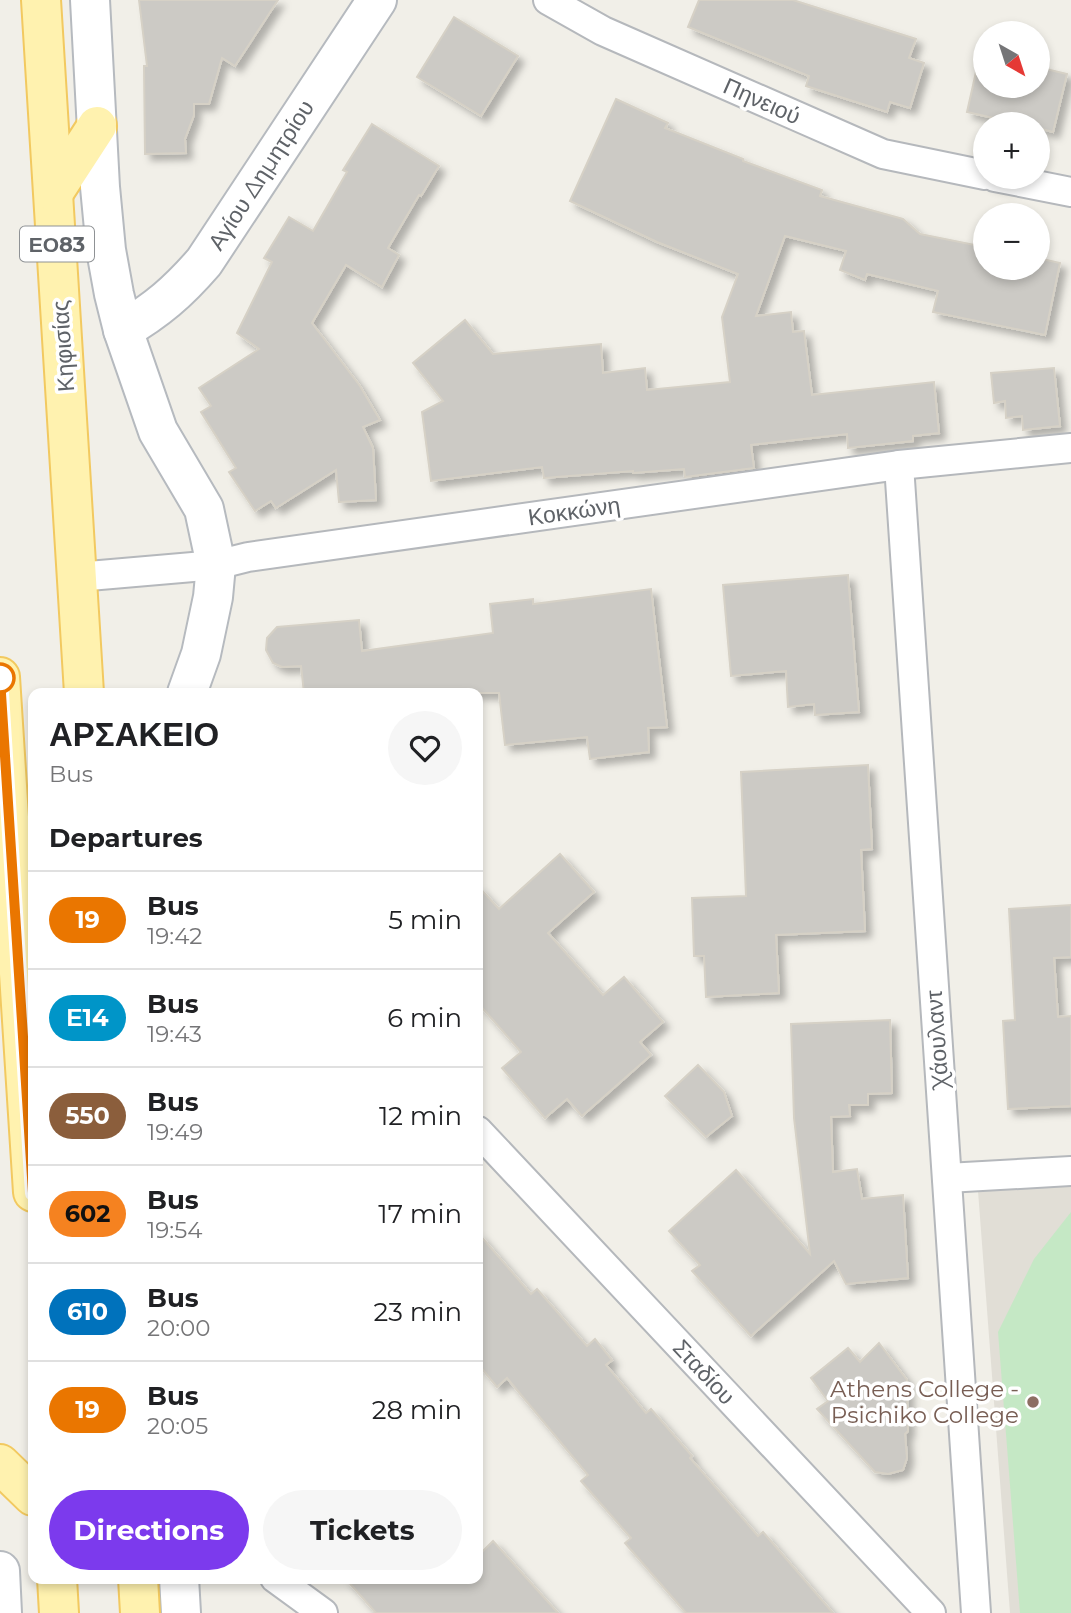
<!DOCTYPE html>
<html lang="en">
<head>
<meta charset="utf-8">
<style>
  body { margin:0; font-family:Montserrat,sans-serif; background:#f6f6f6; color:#202124; height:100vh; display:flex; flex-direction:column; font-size:26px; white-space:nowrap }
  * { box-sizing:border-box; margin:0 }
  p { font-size:23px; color:#757577 }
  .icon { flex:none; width:38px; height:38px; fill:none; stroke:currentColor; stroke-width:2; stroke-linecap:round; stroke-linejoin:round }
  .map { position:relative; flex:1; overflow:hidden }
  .drawer { position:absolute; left:28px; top:688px; width:455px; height:896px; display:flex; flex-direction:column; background:#fff; border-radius:14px; box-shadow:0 4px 10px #0003 }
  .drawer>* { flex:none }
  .badge { padding:0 14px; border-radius:23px; font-size:24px; line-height:46px }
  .needle { width:46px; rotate:141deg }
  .tools { position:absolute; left:973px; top:21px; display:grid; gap:14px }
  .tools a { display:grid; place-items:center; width:77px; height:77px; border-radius:50%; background:#fff; box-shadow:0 4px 10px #0003; font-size:35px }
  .map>.badge { position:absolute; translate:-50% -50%; box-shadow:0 0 0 4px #fff }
  h2 { padding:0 21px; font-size:26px; line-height:63px }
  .round { display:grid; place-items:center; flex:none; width:74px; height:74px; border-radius:37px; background:#f6f6f6 }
  .head { display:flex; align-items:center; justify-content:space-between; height:119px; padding:0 21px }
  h1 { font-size:33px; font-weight:700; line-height:52px }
  .button { display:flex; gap:14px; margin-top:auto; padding:14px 21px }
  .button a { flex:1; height:80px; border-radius:42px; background:#7c3aed; color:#fff; font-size:28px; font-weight:700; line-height:80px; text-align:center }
  .button a+a { background:#f6f6f6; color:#202124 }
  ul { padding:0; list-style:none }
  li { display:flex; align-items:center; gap:21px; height:98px; padding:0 21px; border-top:2px solid #e0e0e0 }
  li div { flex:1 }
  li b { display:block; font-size:26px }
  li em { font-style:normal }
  li .badge { min-width:77px; font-weight:700; text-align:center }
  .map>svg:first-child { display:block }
  .education { fill:#e1ded6 }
  .green { fill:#c5e8c5 }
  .building { fill:#cccac5; stroke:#d6d1c6; stroke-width:2; filter:url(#shadow) }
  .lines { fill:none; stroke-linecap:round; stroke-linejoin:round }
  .street-casing { stroke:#b5b8bc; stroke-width:32 }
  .secondary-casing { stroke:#b6babf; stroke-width:42 }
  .primary-casing { stroke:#f2c960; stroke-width:42 }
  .street { stroke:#fff; stroke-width:28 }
  .secondary { stroke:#fff; stroke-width:38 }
  .primary { stroke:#fff2af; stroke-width:38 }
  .line-casing { stroke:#fff; stroke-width:16 }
  .line { stroke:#ea7600; stroke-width:10 }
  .stop-dot { fill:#fff; stroke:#ea7600; stroke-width:3.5 }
  .education-dot { fill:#8d6e63; stroke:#fff; stroke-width:2.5 }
  .labels { text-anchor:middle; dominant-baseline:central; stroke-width:7; stroke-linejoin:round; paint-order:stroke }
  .shield { fill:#fff; stroke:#8f9295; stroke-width:2 }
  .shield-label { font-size:21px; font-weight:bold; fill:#5f6368 }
  .street-label { font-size:23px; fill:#5f6368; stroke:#fff }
  .education-label { font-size:23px; fill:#785e54; stroke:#fff; text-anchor:end }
</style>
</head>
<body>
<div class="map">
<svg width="1071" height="1613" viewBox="0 0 1071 1613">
  <defs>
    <filter id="shadow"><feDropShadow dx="6" dy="6" stdDeviation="3.5" flood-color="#0004"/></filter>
  </defs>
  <rect width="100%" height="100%" fill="#f1efe8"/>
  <polygon class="education" points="1071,1185 1071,1613 1010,1613 978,1191"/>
  <polygon class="green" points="1071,1212 1071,1613 1020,1613 998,1332 1034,1259"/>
  <g class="building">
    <polygon points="139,0 278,0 235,66 222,58 209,104 194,104 194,115 185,139 186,153 145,154 144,66 147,66"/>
    <polygon points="699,0 793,0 916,39 909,58 924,63 910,108 890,102 887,112 806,86 809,76 688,27"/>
    <polygon points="454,17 518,56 481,116 417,77"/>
    <polygon points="980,54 985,55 985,86 1038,86 1038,67 1067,74 1053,132 1038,128 1038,124 1020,124 967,112"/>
    <polygon points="616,99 668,123 665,128 743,159 743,161 822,190 820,196 903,219 920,234 985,247 985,268 1038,268 1038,258 1060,263 1045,335 933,312 938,291 867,274 865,280 840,270 846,251 785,236 756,316 791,312 793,332 804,331 812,395 934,382 939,433 913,436 913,441 848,448 847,434 751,445 754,468 685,477 684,469 633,473 633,471 544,478 542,467 431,481 422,412 443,401 413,363 465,320 493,354 601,344 603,373 645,368 647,390 730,382 722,317 738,274 657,242 570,201"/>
    <polygon points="372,124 439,166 421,196 419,195 388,248 399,255 382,287 346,265 312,323 360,386 380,420 363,427 373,448 376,500 339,502 336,470 276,508 271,501 255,511 229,472 236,468 201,412 211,406 199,388 259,349 237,333 272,262 264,258 289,217 313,231 347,172 343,170"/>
    <polygon points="1054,368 1060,426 1023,430 1022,416 1006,418 1005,401 994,403 991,373"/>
    <polygon points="848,575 859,712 815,715 814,704 788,707 786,671 731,676 723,585"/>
    <polygon points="651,589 667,727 648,728 649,752 590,759 587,737 505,745 499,693 304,693 301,666 282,667 273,663 266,650 267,638 277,627 359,620 362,651 493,633 490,604 533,599 533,604"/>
    <polygon points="868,765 872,849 861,850 865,931 776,935 779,993 706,997 704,956 694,956 692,898 746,896 741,772"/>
    <polygon points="560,854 594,892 548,933 603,995 624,977 663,1022 640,1042 651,1055 582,1116 567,1099 545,1118 502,1068 521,1052 478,1003 478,886 499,909"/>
    <polygon points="1071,905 1071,957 1054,958 1058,1017 1071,1016 1071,1106 1008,1109 1003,1021 1015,1020 1009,909"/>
    <polygon points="890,1020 892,1093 868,1094 868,1105 849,1105 850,1116 831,1117 833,1172 857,1169 862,1199 903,1195 908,1278 846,1284 834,1261 751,1336 692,1271 700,1265 669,1231 736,1170 810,1254 794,1118 791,1024"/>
    <polygon points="698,1065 724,1092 732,1116 706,1137 665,1096"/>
    <polygon points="478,1233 531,1294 537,1289 587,1346 595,1339 612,1360 606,1365 646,1413 651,1409 692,1456 690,1458 758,1536 763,1532 833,1613 686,1613 625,1543 631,1538 581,1481 588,1475 507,1378 497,1387 478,1364"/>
    <polygon points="879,1343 907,1380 908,1431 905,1434 907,1458 903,1470 888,1474 875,1472 817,1409 828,1401 811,1378 848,1348 860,1362"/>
    <polygon points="493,1541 558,1613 376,1613 345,1578 478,1578 478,1556"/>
  </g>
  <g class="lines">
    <g class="street-casing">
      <g id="street">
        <polyline points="548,0 603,31 883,154 985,175"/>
        <polyline points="995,177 1071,192"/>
        <polyline points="899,465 976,1613"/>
        <polyline points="77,577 216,565 248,557 899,465 1071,448"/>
        <polyline points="478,1131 931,1613"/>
        <polyline points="947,1178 1071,1171"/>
        <polyline points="275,1578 323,1613"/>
      </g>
    </g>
    <g class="secondary-casing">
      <g id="secondary">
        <polyline points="90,0 100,187 106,250 114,294 123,330 158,431 204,509 216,565 213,597 201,654 187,693"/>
        <path d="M123 330C157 310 178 292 204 262L377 0"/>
        <polyline points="0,1571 2,1613"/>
        <polyline points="179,1578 181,1613"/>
      </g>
    </g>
    <g class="primary-casing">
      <g id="primary">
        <polyline points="41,0 84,693"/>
        <polyline points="54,192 97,126"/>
        <polyline points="0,677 33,1192"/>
        <polyline points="0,1464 33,1496"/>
        <polyline points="57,1578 59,1613"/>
        <polyline points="138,1578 140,1613"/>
      </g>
    </g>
    <use href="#street" class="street"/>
    <use href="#secondary" class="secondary"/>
    <use href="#primary" class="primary"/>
  </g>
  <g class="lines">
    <g class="line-casing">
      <polyline id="line" points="0,678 33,1193"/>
    </g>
    <use href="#line" class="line"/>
  </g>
  <circle class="stop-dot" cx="0" cy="678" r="14"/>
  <circle class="education-dot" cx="1033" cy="1402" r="7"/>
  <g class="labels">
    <rect class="shield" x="20" y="226.5" width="74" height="35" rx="5"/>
    <g class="shield-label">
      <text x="57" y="244">ΕΟ83</text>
    </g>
    <g class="street-label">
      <text transform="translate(762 101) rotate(24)">Πηνειού</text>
      <text transform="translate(261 175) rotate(-57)">Αγίου Δημητρίου</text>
      <text transform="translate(63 346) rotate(-94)">Κηφισίας</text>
      <text transform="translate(574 511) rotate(-8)">Κοκκώνη</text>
      <text transform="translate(937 1039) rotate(-94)">Χάουλαντ</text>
      <text transform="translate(704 1372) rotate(47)">Σταδίου</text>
    </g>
    <g class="education-label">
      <text x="1019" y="1389">Athens College -<tspan x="1019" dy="26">Psichiko College</tspan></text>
    </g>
  </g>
</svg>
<div class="tools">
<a><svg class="needle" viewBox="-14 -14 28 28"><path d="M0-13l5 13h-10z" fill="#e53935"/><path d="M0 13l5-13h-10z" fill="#757577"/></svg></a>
<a>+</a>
<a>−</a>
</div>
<section class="drawer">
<div class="head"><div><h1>ΑΡΣΑΚΕΙΟ</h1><p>Bus</p></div><a class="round"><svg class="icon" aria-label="heart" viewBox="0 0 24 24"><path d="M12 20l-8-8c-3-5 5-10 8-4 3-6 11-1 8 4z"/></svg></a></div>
<h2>Departures</h2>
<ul>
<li><span class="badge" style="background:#ea7600;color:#fff">19</span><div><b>Bus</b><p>19:42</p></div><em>5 min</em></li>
<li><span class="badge" style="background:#0095c8;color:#fff">Ε14</span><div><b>Bus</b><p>19:43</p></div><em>6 min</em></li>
<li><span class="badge" style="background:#8b5e3c;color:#fff">550</span><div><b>Bus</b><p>19:49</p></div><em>12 min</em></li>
<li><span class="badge" style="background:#f58220;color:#111">602</span><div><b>Bus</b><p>19:54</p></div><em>17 min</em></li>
<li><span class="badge" style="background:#0072bc;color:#fff">610</span><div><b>Bus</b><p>20:00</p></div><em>23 min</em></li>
<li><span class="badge" style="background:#ea7600;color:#fff">19</span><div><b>Bus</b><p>20:05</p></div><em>28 min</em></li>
</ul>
<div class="button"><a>Directions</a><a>Tickets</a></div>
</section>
</div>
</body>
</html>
